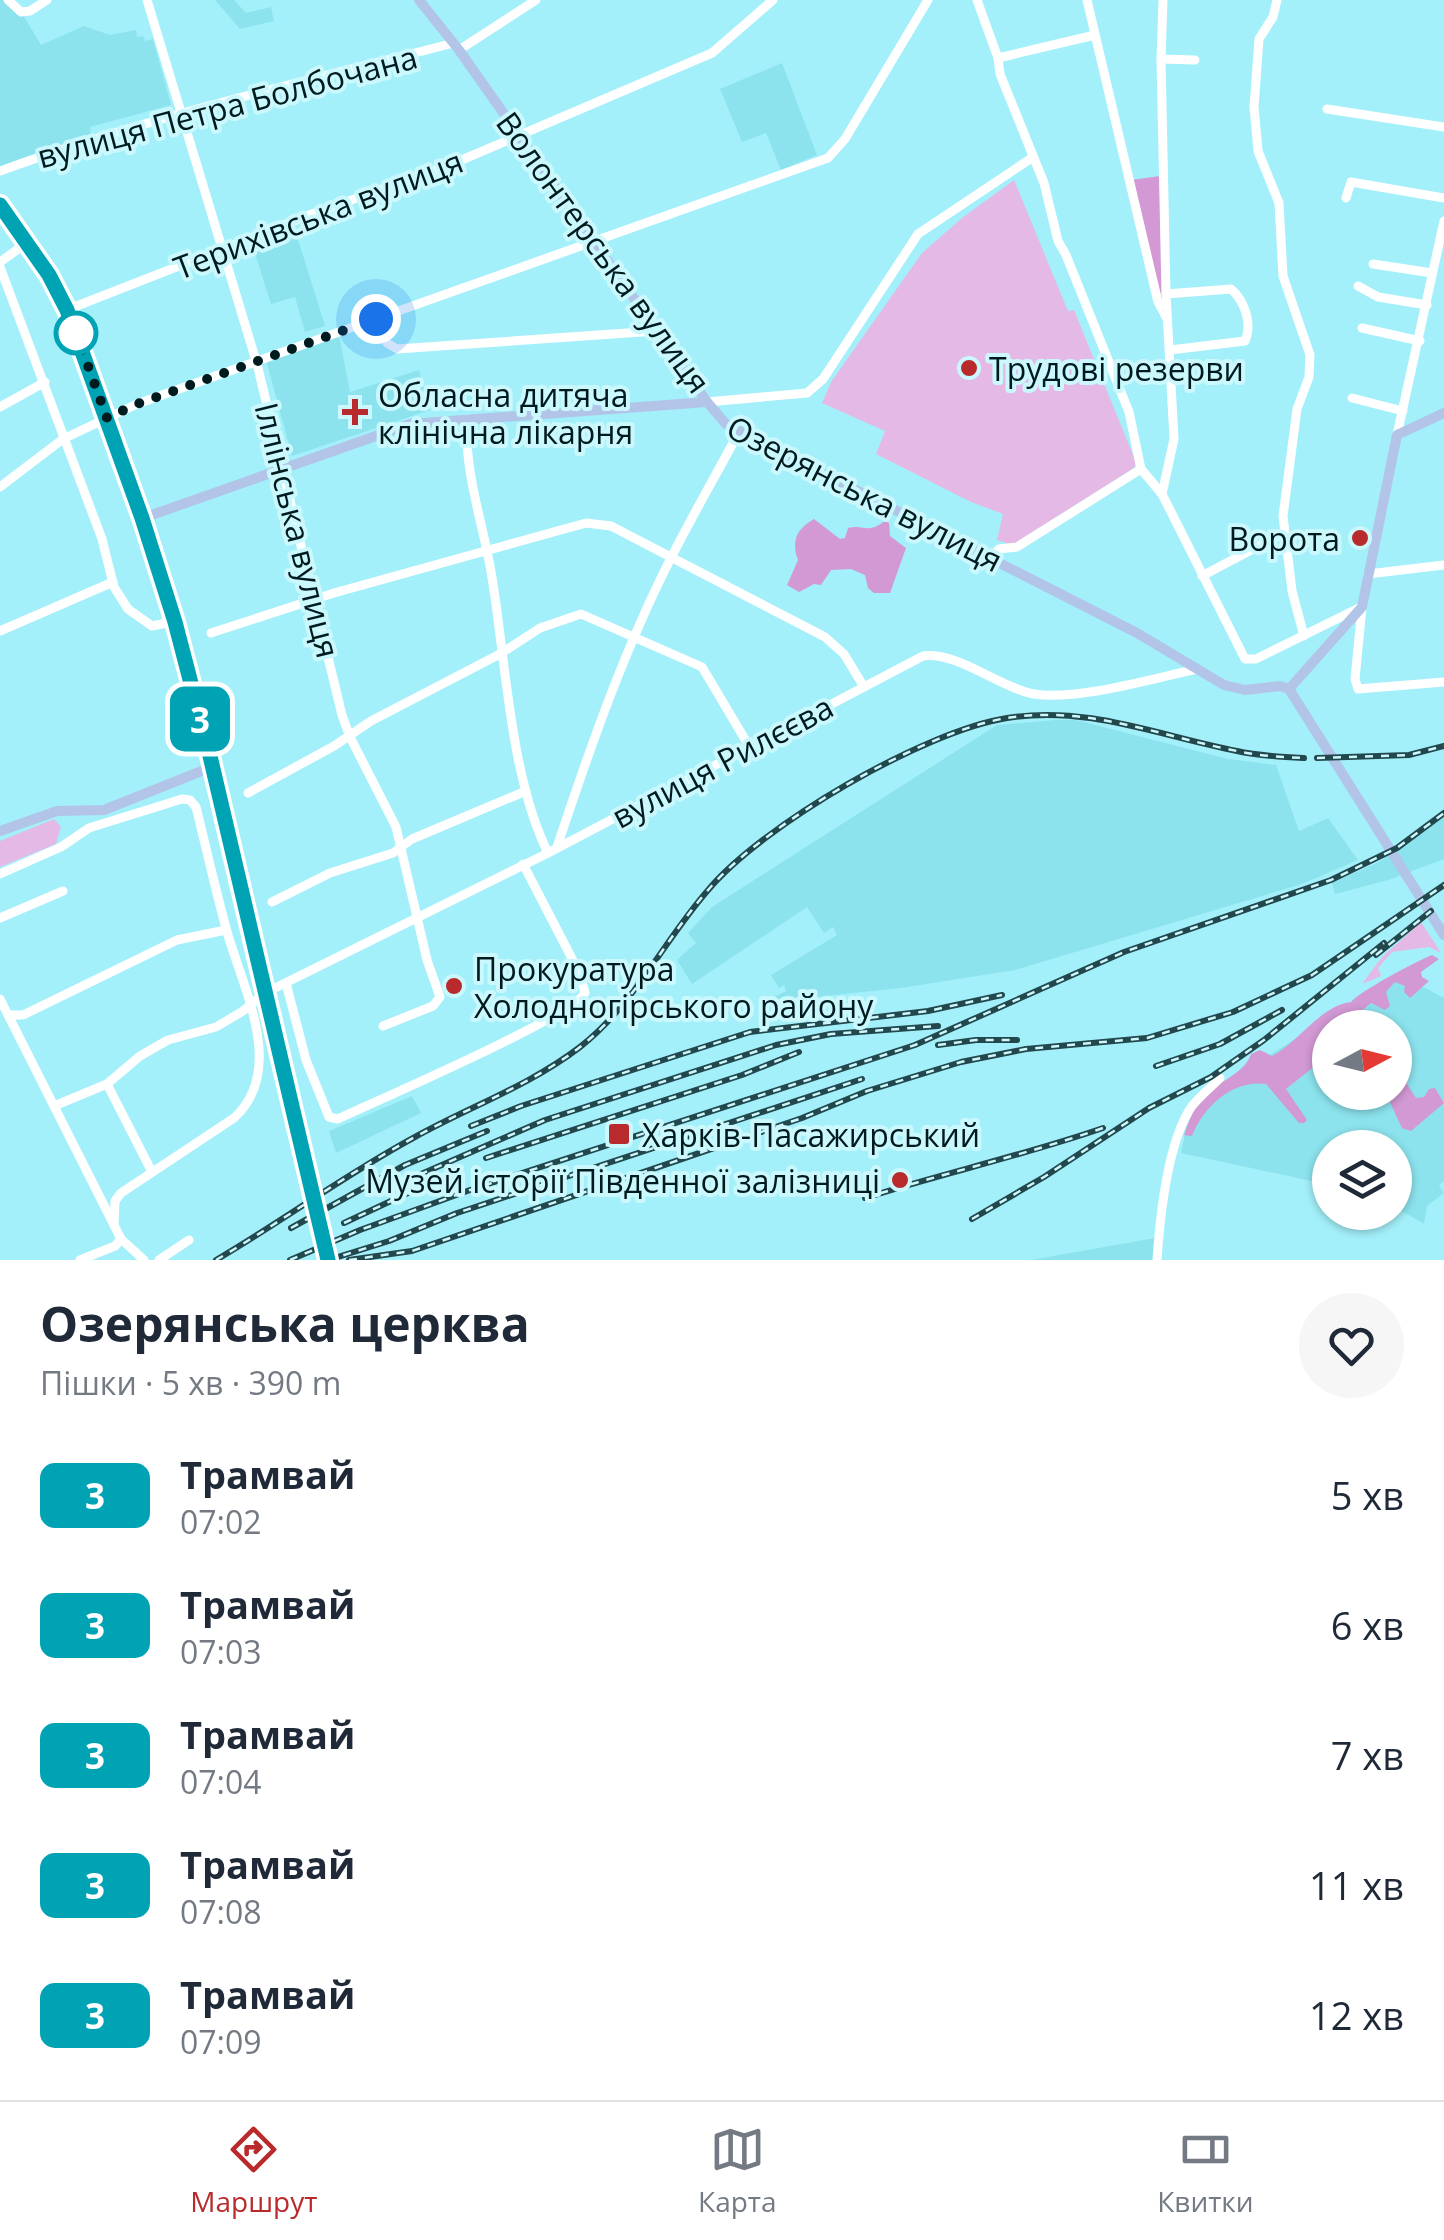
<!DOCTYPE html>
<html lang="uk">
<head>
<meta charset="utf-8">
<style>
  body { margin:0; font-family:"Open Sans",sans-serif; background:#f6f6f7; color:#1f2937; height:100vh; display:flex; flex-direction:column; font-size:38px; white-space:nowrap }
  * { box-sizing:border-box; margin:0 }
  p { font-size:32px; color:#747a83 }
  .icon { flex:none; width:55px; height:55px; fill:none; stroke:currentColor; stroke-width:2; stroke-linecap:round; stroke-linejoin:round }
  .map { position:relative; height:1260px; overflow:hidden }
  .side { display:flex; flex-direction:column; background:#fff; flex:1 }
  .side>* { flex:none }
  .badge { padding:0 20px; border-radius:15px; font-size:35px; line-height:65px }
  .needle { width:65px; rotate:83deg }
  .tools { position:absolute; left:1312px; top:1010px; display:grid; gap:20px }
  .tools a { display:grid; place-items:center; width:100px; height:100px; border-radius:50%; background:#fff; box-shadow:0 2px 8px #0004; font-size:50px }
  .you { position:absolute; width:50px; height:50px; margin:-25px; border:8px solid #fff; border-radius:50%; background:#1a73e8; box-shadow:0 0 0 15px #1a73e833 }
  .map>.badge { position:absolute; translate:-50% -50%; box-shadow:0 0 0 5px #fff }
  .round { display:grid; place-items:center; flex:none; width:105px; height:105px; border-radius:52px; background:#f6f6f7 }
  .head { display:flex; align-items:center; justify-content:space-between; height:170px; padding:0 40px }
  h1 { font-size:48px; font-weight:700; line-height:75px }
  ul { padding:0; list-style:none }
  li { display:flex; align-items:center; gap:30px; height:130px; padding:0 40px }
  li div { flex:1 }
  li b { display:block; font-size:38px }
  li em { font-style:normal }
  li .badge { min-width:110px; font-weight:700; text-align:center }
  .menu { display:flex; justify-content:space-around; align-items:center; height:140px; border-top:2px solid #e0e1e3; background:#fff; font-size:28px; color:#747a83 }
  .menu a { display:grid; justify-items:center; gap:5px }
  .menu .on { color:#b92a2c }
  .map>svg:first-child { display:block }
  .built { fill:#8ce3ed; fill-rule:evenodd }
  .green { fill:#e5b9e6 }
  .forest { fill:#d299d4 }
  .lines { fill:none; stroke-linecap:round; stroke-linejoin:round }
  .minor { stroke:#fff; stroke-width:9 }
  .major { stroke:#b3c4e9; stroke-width:10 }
  .tram { stroke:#22474d; stroke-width:2.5 }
  .rail-casing { stroke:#22474d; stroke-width:6 }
  .rail { stroke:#cbf8fd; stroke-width:2.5; stroke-dasharray:8; stroke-linecap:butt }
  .line-casing { stroke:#fff; stroke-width:22 }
  .line { stroke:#00a3b4; stroke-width:15 }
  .walk { stroke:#001b1f; stroke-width:10; stroke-dasharray:0 18 }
  .stop-dot { fill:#fff; stroke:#00a3b4; stroke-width:5 }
  .poi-dot { fill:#b92a2c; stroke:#cbf8fd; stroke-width:4 }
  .labels { text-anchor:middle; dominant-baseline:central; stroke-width:8; stroke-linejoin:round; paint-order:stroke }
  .street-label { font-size:32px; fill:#001b1f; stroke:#cbf8fd }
  .poi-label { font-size:32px; fill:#001b1f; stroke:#cbf8fd; text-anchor:start }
</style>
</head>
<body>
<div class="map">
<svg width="1444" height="1260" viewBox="0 0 1444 1260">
  <rect width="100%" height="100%" fill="#a3f0fa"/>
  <g class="built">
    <polygon points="0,0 14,0 41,45 84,26 110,35 136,30 137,37 143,36 145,41 153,39 171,105 90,127 91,134 0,167"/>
    <polygon points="215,0 234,0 246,13 271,7 274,21 240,29"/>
    <polygon points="782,63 817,155 781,170 766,133 742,142 720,89"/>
    <polygon points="296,233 325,326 305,332 295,297 271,304 253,247"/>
    <polygon points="339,335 350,392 419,370 430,410 292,456 266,360"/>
    <polygon points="1056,720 1076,720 1228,759 1276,765 1299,831 1328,818 1358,860 1302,884 1015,970 901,988 815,997 773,1006 771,999 786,991 784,985 779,988 771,975 837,935 833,927 824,933 807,907 692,984 677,960 696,943 688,933 712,907 997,725"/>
    <polygon points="1444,816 1444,859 1388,880 1335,894 1332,883 1379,862"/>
    <path d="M1399 974 1444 998V1181L1439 1185 1444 1193 1427 1206 1424 1224 1395 1207V1148H1330V1185L1181 1153 1185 1133 1209 1093ZM1330 1028H1395V1092H1330Z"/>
    <polygon points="412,1096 421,1113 336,1153 329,1131"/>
    <polygon points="1155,1238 1153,1260 1031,1260"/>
  </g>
  <g class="green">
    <polygon points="1014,180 1068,311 1074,310 1136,462 1134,468 1012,545 997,540 1003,514 971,502 876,454 885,431 822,403 831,382 922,253 962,218"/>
    <polygon points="54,819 61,827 56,844 0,867 0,841"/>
    <polygon points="1421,922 1441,953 1429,947 1392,952 1378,968 1381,976 1362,984 1382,957"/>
  </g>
  <g class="forest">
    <polygon points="1160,176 1164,302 1160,301 1131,180"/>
    <path d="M814 519 840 539 845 538 848 528C867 524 865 535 885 521L889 523 890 536 906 548 890 593H874L868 588 865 575 851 569 831 570 821 585 814 584 799 592 787 585 798 560C791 540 797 529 814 519Z"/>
    <path d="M1432 955 1439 959 1421 972 1422 977 1429 981 1410 998 1404 992 1405 986 1395 982 1386 992 1390 1006 1385 1010 1371 1003 1359 1013C1341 1015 1338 1017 1326 1030L1330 1035V1054L1286 1089 1307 1120 1304 1123H1299L1266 1084C1233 1079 1203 1107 1192 1136L1184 1135C1189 1121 1193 1109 1203 1097 1217 1081 1244 1075 1251 1054L1260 1050 1272 1056C1299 1042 1320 1006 1351 1002 1360 991 1415 962 1432 955Z"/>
    <polygon points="1405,1081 1416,1098 1424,1097 1429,1089 1435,1088 1444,1103 1411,1131 1402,1128 1388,1098 1389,1093 1395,1092 1395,1086"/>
  </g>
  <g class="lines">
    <g class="minor">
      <polyline points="8,0 21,12 30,11 47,0"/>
      <polyline points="147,0 257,364 342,715 350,737 396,827 427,960 440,997 433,1006 383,1026"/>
      <polyline points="977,0 998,58 1000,74 1044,183 1058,241 1066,255 1129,412 1141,469 1162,494"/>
      <polyline points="1087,0 1158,302 1166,317"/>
      <polyline points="1163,0 1161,59 1166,294 1174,439 1162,494 1245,659 1256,659 1359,608"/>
      <polyline points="1277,0 1273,17 1259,39 1254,107 1258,151 1279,203 1283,276 1310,355 1309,377 1297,409 1283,516 1292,591 1304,636"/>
      <polyline points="459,50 536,0"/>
      <polyline points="998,58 1095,35"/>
      <polyline points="1161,59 1195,60"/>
      <polyline points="1327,109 1444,127"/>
      <path d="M0 171C148 117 302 82 454 43"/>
      <polyline points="1346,198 1351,182 1444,198"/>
      <polyline points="0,262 28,242"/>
      <polyline points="1373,264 1432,273"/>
      <polyline points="0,267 102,539 114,587 128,609 152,626 176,621"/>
      <polyline points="1358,286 1378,297 1427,305"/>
      <path d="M1166 294 1231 289C1244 300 1253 324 1245 341L1170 350"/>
      <polyline points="69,309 312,214 450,165 712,53 773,0"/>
      <polyline points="376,319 387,343 397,349 656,331"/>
      <polyline points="1362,328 1420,341"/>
      <polyline points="1352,398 1403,411"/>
      <polyline points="707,402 807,393 823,379 918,234 1033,157"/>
      <polyline points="0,407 45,382"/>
      <path d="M467 419C464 477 485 527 493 584 506 666 511 778 548 853"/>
      <polyline points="1397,435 1444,221"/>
      <polyline points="0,487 63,439 137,404 828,158 845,139 928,0"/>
      <polyline points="991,558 999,549 1017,547 1141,469"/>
      <polyline points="1368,574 1444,565"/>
      <polyline points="1202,576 1283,533"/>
      <polyline points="1362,607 1355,679 1358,689 1444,682"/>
      <polyline points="0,631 113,582"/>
      <polyline points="211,633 334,593 586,523 611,526 825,637 844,654 864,687"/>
      <polyline points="248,793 334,746 371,721 500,654 540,628 581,614 702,667 749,746"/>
      <path d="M557 847C590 748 625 647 673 554 694 513 717 473 739 432"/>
      <path d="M0 874 61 847 89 828 182 799 190 800 196 807C206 847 215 888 226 928 241 985 288 1069 234 1118L121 1193 115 1201 114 1225"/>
      <polyline points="272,902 330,873 393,853 412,839 526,791"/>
      <polyline points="0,918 63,891"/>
      <path d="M286 983 306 1060 329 1117 338 1119C376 1101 571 1017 585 993L580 974 523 864"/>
      <polyline points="0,999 121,1239 144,1260"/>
      <polyline points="8,1015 23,1015 177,940 226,930"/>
      <polyline points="107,1084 152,1172"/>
      <path d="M54 1106 107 1084 140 1056 168 1040 216 1027 243 1011 265 993 548 853 923 656C957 651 1000 688 1034 694 1078 701 1153 678 1198 669"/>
      <polyline points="80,1260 115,1246 121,1239"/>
      <polyline points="159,1260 189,1240"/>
      <path d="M1157 1260C1160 1216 1167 1142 1192 1106 1200 1096 1211 1087 1220 1078"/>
    </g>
    <g class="major">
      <polyline points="419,0 459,50 707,402 726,424 1137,633 1224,685 1245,690 1280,686 1289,689 1444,935"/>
      <polyline points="0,203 50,274 69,309 143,518 176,621 214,766 330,1260"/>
      <polyline points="143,518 410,424 707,402"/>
      <polyline points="1289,689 1362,607 1397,435 1444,413"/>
      <polyline points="0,831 57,811 104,810 214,766"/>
    </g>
    <polyline class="tram" points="0,200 52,274 70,309 145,517 178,621 213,756 331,1260"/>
    <g class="rail-casing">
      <g id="rail">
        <polyline points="1317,758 1409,755 1444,746"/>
        <polyline points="1376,955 1431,911"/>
        <polyline points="938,1045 976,1040 1017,1040"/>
        <polyline points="1156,1066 1220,1044 1282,1010"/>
        <polyline points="471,1126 521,1106 750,1032 928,1011 1002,995"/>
        <polyline points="486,1158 742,1075 799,1052"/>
        <polyline points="405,1181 545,1120 776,1045 831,1034 938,1026"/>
        <path d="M865 1198C944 1173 1025 1155 1103 1128"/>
        <polyline points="972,1219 1044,1177 1149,1108 1211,1077 1264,1040 1384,943"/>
        <polyline points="344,1223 425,1185"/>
        <polyline points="291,1228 405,1165 487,1131"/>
        <path d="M216 1260C283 1221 346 1174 415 1137 471 1106 529 1086 580 1047 635 1004 664 940 709 889 763 825 924 731 1007 718 1088 705 1159 736 1237 751 1259 756 1282 757 1304 758"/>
        <polyline points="290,1260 360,1230 470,1190 915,1045 1124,952 1331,880 1397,848 1444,813"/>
        <polyline points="328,1260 389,1241 457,1213 862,1079"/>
        <polyline points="349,1260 412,1251 802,1118 867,1091 961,1062 1026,1049 1147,1038 1233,1012 1312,975 1444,885"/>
      </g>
    </g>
    <use href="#rail" class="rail"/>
  </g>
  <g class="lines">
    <g class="line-casing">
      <polyline id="line" points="0,205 49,275 67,310 142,518 175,622 210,756 328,1260"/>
    </g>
    <use href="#line" class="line"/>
    <polyline class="walk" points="76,333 107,418 137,404 376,319"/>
  </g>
  <circle class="stop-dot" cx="76" cy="333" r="20"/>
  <g class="poi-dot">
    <circle cx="969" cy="368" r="10"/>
    <path d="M350 397h10v10h10v10h-10v10h-10v-10h-10v-10h10z"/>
    <circle cx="1360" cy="538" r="10"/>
    <circle cx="454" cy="986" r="10"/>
    <rect x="607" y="1122" width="24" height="24" rx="5"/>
    <circle cx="900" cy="1180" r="10"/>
  </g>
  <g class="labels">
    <g class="street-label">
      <text transform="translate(227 106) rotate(-15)">вулиця Петра Болбочана</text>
      <text transform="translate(318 214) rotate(-21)">Терихівська вулиця</text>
      <text transform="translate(604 252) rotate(54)">Волонтерська вулиця</text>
      <text transform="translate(865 493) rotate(27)">Озерянська вулиця</text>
      <text transform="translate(298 530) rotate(76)">Іллінська вулиця</text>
      <text transform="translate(722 761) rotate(-28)">вулиця Рилєєва</text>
    </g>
    <g class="poi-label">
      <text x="989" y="368">Трудові резерви</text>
      <text x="378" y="394">Обласна дитяча<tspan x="378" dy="37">клінічна лікарня</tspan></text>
      <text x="1340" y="538" text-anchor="end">Ворота</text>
      <text x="474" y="968">Прокуратура<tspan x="474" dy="37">Холодногірського району</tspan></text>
      <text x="642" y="1134">Харків-Пасажирський</text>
      <text x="880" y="1180" text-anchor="end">Музей історії Південної залізниці</text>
    </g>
  </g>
</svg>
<div class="tools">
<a><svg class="needle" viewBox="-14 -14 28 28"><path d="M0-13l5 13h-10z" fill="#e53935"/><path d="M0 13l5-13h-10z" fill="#747a83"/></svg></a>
<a><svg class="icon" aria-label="layers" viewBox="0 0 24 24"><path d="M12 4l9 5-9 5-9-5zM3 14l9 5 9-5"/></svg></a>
</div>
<div class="you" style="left:376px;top:319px"></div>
<b class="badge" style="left:200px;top:719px;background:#00a3b4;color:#fff">3</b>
</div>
<section class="side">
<div class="head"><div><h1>Озерянська церква</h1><p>Пішки · 5 хв · 390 m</p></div><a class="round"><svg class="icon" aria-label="heart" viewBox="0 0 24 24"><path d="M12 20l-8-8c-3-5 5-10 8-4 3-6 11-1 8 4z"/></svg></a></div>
<ul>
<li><span class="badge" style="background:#00a3b4;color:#fff">3</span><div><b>Трамвай</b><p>07:02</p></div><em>5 хв</em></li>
<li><span class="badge" style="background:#00a3b4;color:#fff">3</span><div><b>Трамвай</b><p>07:03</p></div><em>6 хв</em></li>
<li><span class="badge" style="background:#00a3b4;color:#fff">3</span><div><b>Трамвай</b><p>07:04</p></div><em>7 хв</em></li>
<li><span class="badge" style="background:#00a3b4;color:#fff">3</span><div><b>Трамвай</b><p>07:08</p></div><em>11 хв</em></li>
<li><span class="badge" style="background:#00a3b4;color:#fff">3</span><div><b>Трамвай</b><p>07:09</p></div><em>12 хв</em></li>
</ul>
</section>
<nav class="menu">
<a class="on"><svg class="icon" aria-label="directions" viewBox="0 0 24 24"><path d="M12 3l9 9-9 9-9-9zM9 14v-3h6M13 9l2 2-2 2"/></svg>Маршрут</a>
<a><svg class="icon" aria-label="map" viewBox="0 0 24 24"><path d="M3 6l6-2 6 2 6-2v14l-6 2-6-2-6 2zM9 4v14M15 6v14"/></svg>Карта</a>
<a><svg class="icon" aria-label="tickets" viewBox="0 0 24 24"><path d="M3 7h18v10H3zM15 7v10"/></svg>Квитки</a>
</nav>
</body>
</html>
